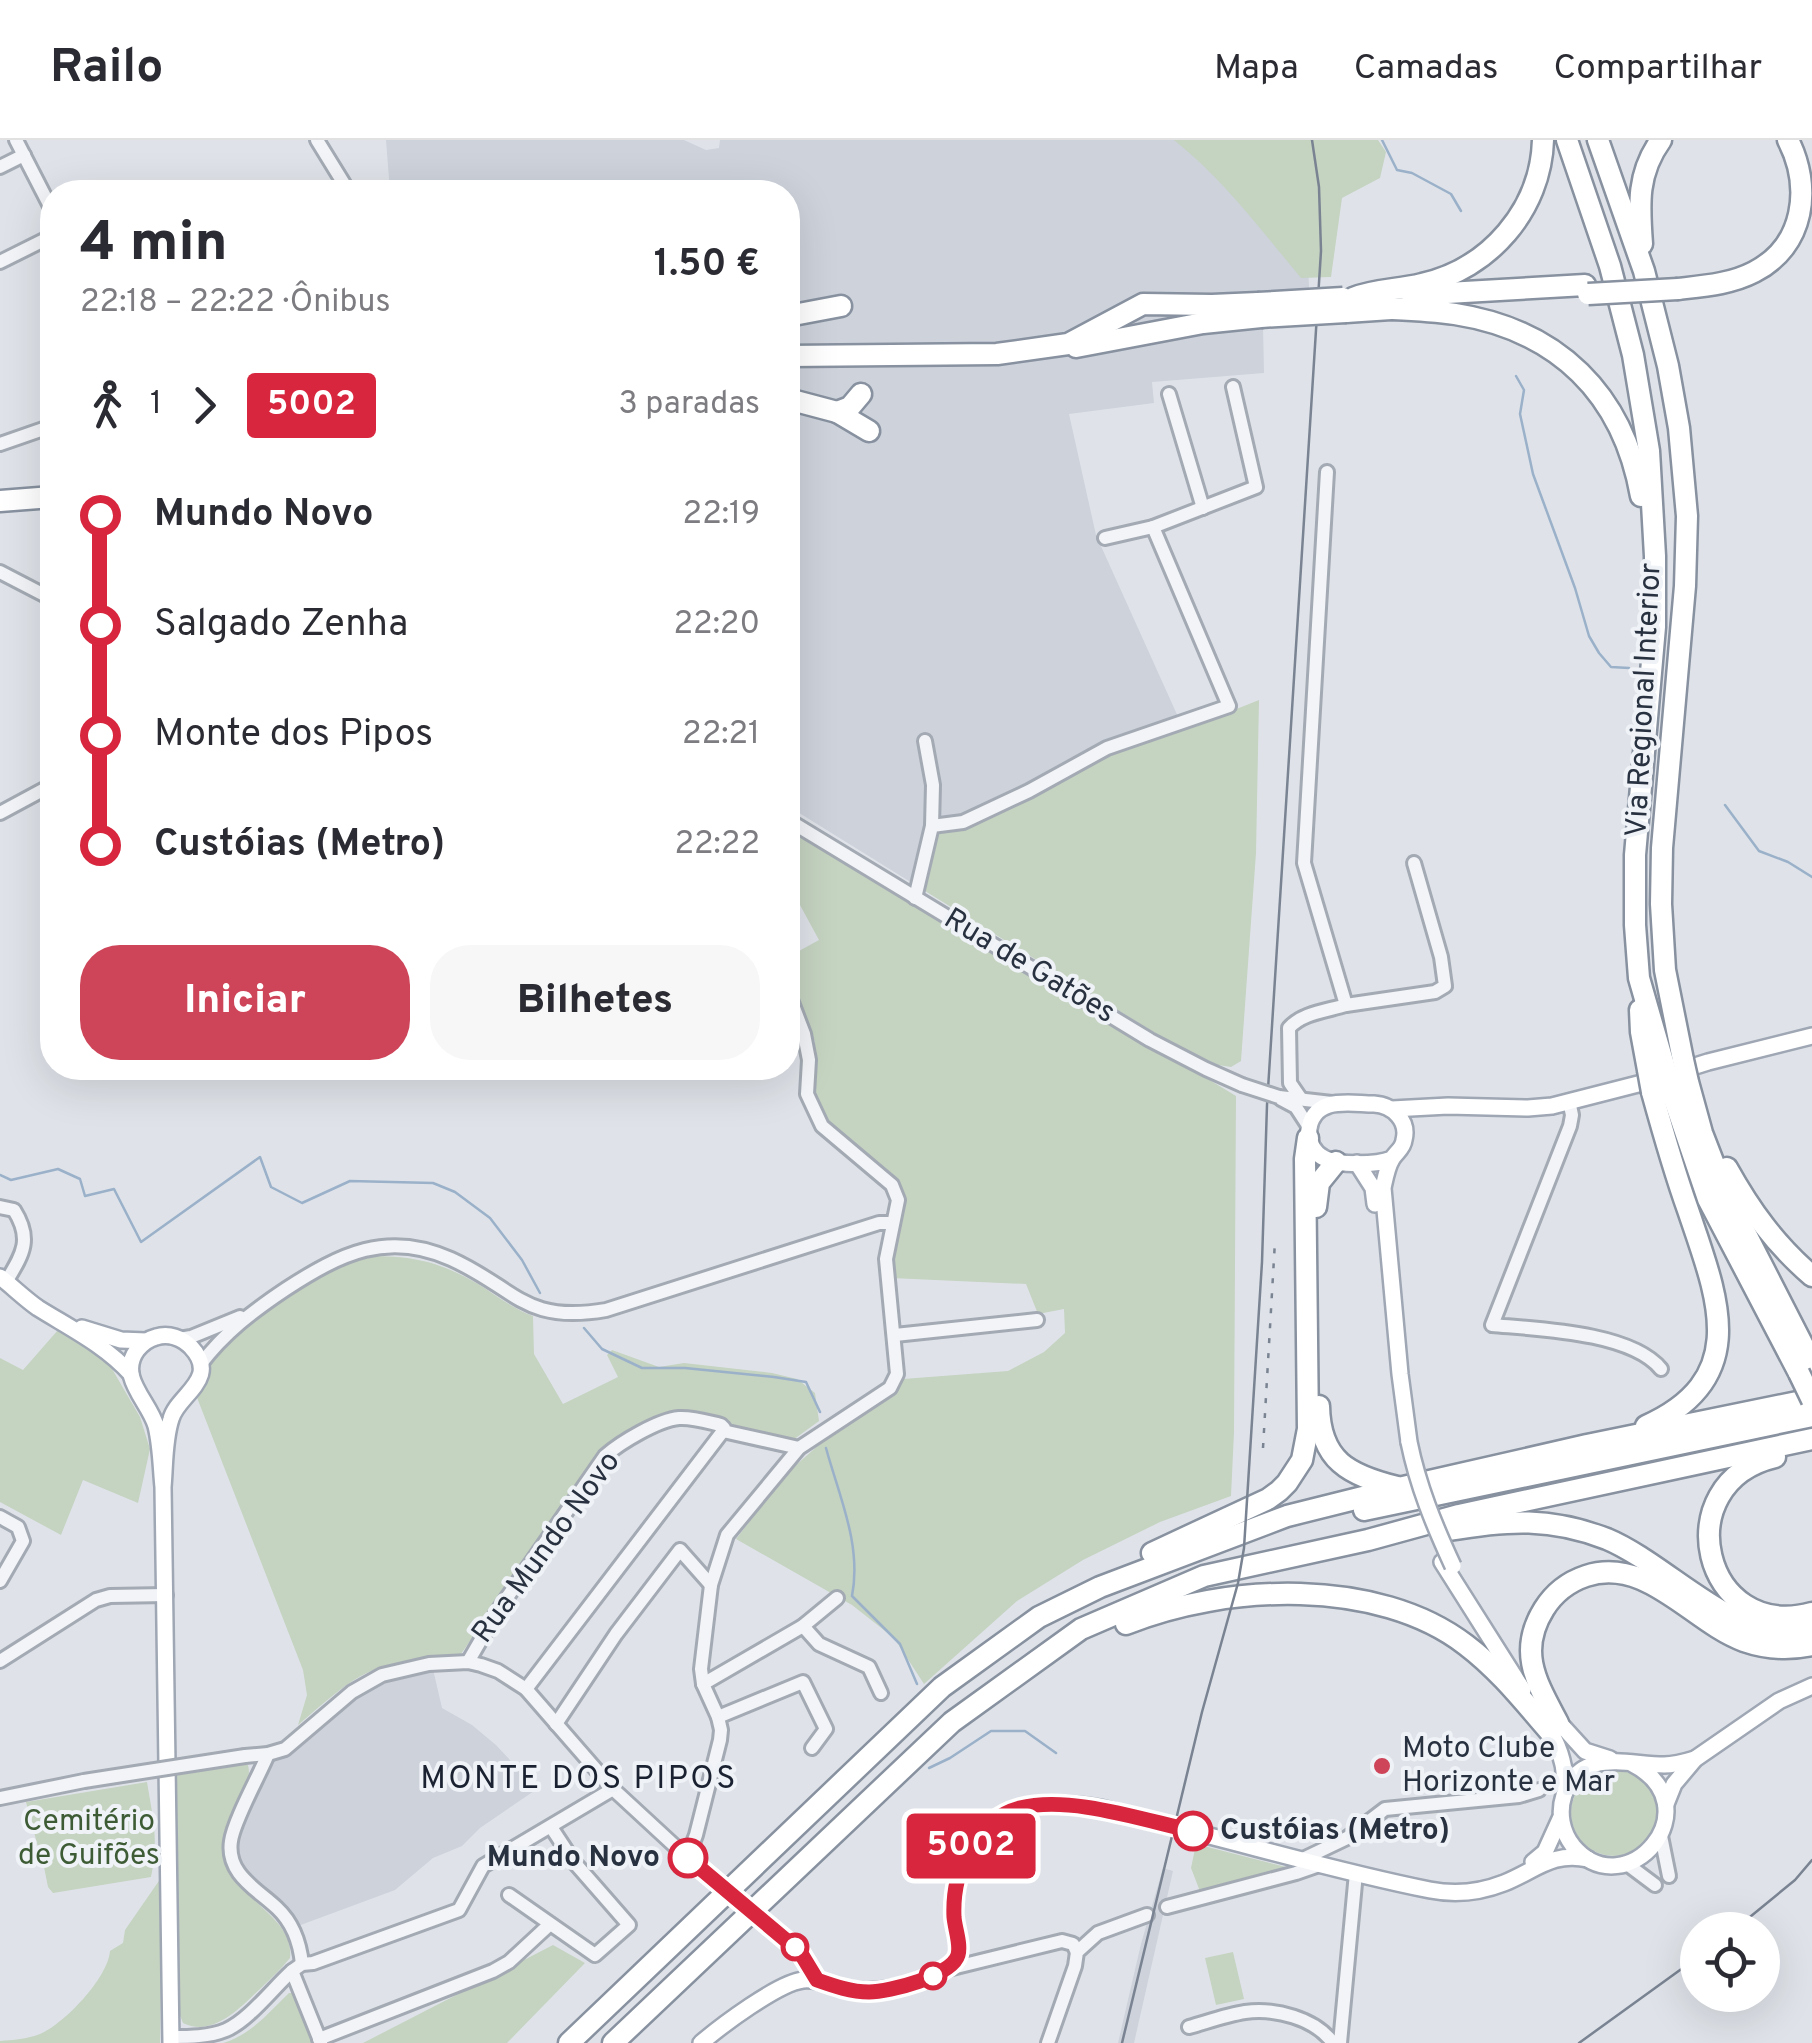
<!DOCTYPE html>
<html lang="pt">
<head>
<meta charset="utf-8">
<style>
  body { margin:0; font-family:Overpass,sans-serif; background:#f7f7f7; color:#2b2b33; height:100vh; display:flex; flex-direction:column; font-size:38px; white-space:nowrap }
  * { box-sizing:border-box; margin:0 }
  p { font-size:32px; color:#7c7c81 }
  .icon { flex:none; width:55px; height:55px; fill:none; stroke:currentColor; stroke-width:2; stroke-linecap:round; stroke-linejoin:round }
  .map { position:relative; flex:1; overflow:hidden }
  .sheet { position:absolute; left:40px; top:40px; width:760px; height:900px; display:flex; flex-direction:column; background:#fff; border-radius:40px; box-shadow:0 10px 40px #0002 }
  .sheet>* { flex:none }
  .badge { padding:0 20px; border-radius:8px; font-size:35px; line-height:65px }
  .fabs { position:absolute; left:1680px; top:1772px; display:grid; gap:20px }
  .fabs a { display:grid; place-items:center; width:100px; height:100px; border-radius:50%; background:#fff; box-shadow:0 10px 40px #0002; font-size:50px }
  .map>.badge { position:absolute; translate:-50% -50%; box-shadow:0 0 0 5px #fff }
  .legs { display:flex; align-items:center; gap:15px; height:110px; padding:0 40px; font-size:32px }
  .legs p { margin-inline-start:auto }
  .summary { display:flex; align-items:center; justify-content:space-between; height:170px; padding:0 40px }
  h1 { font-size:55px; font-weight:800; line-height:75px }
  .button { display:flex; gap:20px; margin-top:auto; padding:20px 40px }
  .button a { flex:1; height:115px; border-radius:40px; background:#ce4459; color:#fff; font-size:40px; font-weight:800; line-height:115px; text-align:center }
  .button a+a { background:#f7f7f7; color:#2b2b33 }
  ul { padding:0 40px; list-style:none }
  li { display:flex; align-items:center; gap:35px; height:110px; font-size:38px }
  li i { display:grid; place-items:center; width:15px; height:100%; margin:0 12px; background:currentColor }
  li i::after { content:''; width:25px; height:25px; margin:-12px; border:8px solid; border-radius:50%; background:#fff }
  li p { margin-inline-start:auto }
  li:first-child i { background:linear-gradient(#0000 50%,currentColor 0) }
  li:last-child i { background:linear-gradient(currentColor 50%,#0000 0) }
  header { display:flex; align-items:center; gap:60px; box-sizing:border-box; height:140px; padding:0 50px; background:#fff; border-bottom:2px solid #e1e1e2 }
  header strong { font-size:48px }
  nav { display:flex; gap:55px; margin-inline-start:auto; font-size:35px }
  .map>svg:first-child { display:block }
  .built { fill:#cdd2db }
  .green { fill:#c5d3c1 }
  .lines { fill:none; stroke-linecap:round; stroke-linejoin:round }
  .stream { stroke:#9ab1c9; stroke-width:2.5 }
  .minor-casing { stroke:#a4aab3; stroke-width:18 }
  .major-casing { stroke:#9fa7b4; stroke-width:20 }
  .highway-casing { stroke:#87919f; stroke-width:25 }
  .minor { stroke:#f2f4f7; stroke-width:12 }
  .major { stroke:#fff; stroke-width:15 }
  .highway { stroke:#fff; stroke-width:20 }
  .tram { stroke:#798392; stroke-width:2.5 }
  .rail { stroke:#798392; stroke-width:2.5; stroke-dasharray:5 10; stroke-linecap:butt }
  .minor-bridge-casing { stroke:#a4aab3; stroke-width:18; stroke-linecap:butt }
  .major-bridge-casing { stroke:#9fa7b4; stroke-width:20; stroke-linecap:butt }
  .highway-bridge-casing { stroke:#87919f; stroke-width:25; stroke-linecap:butt }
  .minor-bridge { stroke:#f2f4f7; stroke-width:12 }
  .major-bridge { stroke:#fff; stroke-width:15 }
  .highway-bridge { stroke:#fff; stroke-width:20 }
  .line-1-casing { stroke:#fff; stroke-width:22 }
  .line-1 { stroke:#d7263d; stroke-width:15 }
  .poi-dot { fill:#ce4459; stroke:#eff2f6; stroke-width:4 }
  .stop-1-dot { fill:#fff; stroke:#d7263d; stroke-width:5 }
  .labels { text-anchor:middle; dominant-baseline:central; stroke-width:8; stroke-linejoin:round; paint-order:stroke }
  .street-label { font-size:30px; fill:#283140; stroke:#eff2f6 }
  .poi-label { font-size:30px; fill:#283140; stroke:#eff2f6; text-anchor:start }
  .park-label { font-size:30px; fill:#3d5c35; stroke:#eff2f6 }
  .stop-label { font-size:30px; font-weight:bold; fill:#283140; stroke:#eff2f6; text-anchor:start }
  .neighbourhood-label { font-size:32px; letter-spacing:2.5px; fill:#1a2231; stroke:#eff2f6 }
</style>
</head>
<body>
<header>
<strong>Railo</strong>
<nav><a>Mapa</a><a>Camadas</a><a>Compartilhar</a></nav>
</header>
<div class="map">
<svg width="1812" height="1903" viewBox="0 0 1812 1903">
  <rect width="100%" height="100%" fill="#dfe3e9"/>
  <g class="built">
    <polygon points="386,0 684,0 706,10 719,8 720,0 1304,0 1309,148 1256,153 1263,186 1264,233 1152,242 1154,263 1069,274 1096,395 1184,590 1109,613 937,691 925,751 788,666 788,52 390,52"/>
    <polygon points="433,1529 442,1568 472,1585 496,1605 537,1649 480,1688 462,1706 433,1718 395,1750 298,1786 255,1744 243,1726 236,1709 242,1679 269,1623 287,1612 362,1552 392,1537"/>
    <polygon points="1163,1728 1173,1731 1134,1903 1118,1903 1141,1804"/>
  </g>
  <g class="green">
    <path d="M1174 0H1378L1386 12 1380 38 1342 58 1331 137 1301 138C1261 90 1223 39 1174 0Z"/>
    <polygon points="1259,560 1256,713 1241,921 1231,927 1218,925 1176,906 925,751 937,691 1109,613 1184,590"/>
    <polygon points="801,693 1236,956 1234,1292 1231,1356 1160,1382 1083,1420 1017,1461 924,1544 894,1498 852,1465 736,1399 787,1333 838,1288 894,1252 903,1239 1008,1231 1044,1212 1065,1193 1064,1169 1038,1174 1026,1144 891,1138 889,1117 904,1064 899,1044 823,979 813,950 815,902 788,825 788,817 819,800 788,743 788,707"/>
    <path d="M371 1116C414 1116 440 1122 478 1144 496 1155 513 1169 533 1176L534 1214 563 1264 618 1237 607 1215 612 1210 659 1227 684 1223 772 1233 797 1239 815 1253 819 1281 793 1300 730 1286 722 1279 670 1273 607 1304 461 1514C424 1518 386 1520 354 1540 334 1553 316 1570 298 1585L307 1555 303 1530 196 1255 212 1214 234 1193 327 1128Z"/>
    <polygon points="58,1190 108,1222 140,1277 150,1309 138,1363 83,1340 61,1395 0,1362 0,1218 23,1230"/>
    <path d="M240 1624 248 1625C255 1653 219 1678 225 1714 232 1760 295 1775 290 1818 281 1829 271 1838 261 1848 241 1867 213 1898 183 1883L179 1873 176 1635Z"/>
    <circle cx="1614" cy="1673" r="43"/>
    <path d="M147 1642C153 1678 159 1701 151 1737L53 1753 48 1747 40 1707H38L26 1662Z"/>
    <polygon points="1196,1704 1286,1727 1287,1731 1201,1754 1191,1728"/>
    <path d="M163 1735 160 1903H0V1901C13 1900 27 1899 40 1894 64 1884 108 1838 110 1811L123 1803 125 1790Z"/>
    <polygon points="553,1805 585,1823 507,1903 363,1903"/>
    <polygon points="1233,1812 1244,1859 1216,1865 1205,1818"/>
    <path d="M289 1853H293L296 1856 313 1903H223C251 1895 268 1873 289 1853Z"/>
  </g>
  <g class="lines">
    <g class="stream">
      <polyline points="1382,0 1397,30 1412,33 1451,54 1461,71"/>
      <polyline points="1516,236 1524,250 1520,274 1533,334 1575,448 1589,496 1599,513 1611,527 1629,528"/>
      <polyline points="1725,665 1759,711 1788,722 1812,737"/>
      <polyline points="0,1035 11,1040 58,1029 80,1039 85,1056 114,1049 141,1102 260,1017 271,1047 302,1063 350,1041 433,1043 455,1052 490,1078 522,1120 540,1153"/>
      <polyline points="584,1188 602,1209 642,1228 685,1228 774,1237 806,1242 820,1272"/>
      <path d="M826 1308C839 1356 862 1405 852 1456L900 1504 917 1544"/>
      <polyline points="929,1628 950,1618 991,1591 1025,1591 1056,1613"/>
    </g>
    <g class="minor-casing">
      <g id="minor">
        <polyline points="16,0 52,70"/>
        <polyline points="317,0 349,52"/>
        <polyline points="0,27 24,15"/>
        <polyline points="0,122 52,96"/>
        <polyline points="1169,254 1203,368"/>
        <polyline points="0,304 52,286"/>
        <polyline points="1105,398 1153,387 1256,347 1233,247"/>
        <polyline points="0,432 52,459"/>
        <polyline points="925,601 933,645 932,686"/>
        <polyline points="0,673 52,645"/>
        <polyline points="788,680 1150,900 1206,929 1242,945"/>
        <polyline points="915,758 932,686 963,682 1029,651 1107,608 1229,566 1153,387"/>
        <polyline points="1346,865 1435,852 1445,846 1441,817 1414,723"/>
        <polyline points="1279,957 1332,963"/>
        <polyline points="1281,959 1296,967 1309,987"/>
        <path d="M1301 959 1290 943 1289 888C1302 873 1326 871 1346 865L1304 723 1327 332"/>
        <path d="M1569 961 1572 975 1570 986 1492 1185C1537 1189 1631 1192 1661 1229"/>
        <path d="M0 1067 14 1070C33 1100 22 1115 6 1142"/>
        <polyline points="895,1195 1037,1180"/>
        <polyline points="179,1199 191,1197 240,1177"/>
        <path d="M200 1225C224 1193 253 1171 286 1149 340 1114 387 1090 451 1119 517 1149 524 1184 606 1170L879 1083H893"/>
        <polyline points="0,1377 18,1387 23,1401 0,1441"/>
        <polyline points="803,1486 819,1504 869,1527 881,1553"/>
        <polyline points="0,1521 96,1460 110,1456 166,1455"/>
        <path d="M468 1522 497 1472 605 1316C621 1302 658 1280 679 1278 692 1277 708 1282 721 1285L724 1288 723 1291 799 1308"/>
        <polyline points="703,1544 803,1486 837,1458"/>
        <polyline points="526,1549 723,1291"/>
        <polyline points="718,1577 803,1542 826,1589 812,1608"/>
        <polyline points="556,1584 616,1494 680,1410 711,1445"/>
        <path d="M268 1614C259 1636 234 1680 231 1701 226 1734 257 1749 277 1768 293 1783 300 1804 302 1824"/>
        <polyline points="245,1616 268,1614 285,1609 352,1552 382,1535 429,1524 468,1522 481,1525 498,1531 526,1549 613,1649 704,1733"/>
        <polyline points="0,1658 84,1641"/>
        <polyline points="1661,1696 1669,1736"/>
        <polyline points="684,1715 691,1708 696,1695 720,1600 721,1590 718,1577 703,1544 701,1529 711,1445 727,1395 799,1308 890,1248 897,1234 886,1119 898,1060 892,1045 822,986 807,954 809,920 804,894 788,852"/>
        <polyline points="1303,1719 1347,1698 1385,1669 1519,1656 1539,1650"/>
        <polyline points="1627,1724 1655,1745"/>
        <polyline points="509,1755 595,1815 629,1785 574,1722 551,1687"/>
        <polyline points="1167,1767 1296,1733 1319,1725"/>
        <polyline points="777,1792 800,1813 817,1840"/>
        <polyline points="948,1829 1062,1801 1073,1804 1077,1812"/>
        <polyline points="292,1831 321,1903"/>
        <path d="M1189 1887C1207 1882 1226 1875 1245 1872 1275 1868 1315 1878 1333 1903"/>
        <path d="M171 1897C189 1897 209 1897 226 1890 249 1880 273 1848 292 1831L302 1824 313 1823 459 1770 483 1726 613 1649"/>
        <polyline points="319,1899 493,1831 509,1822 549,1785"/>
        <polyline points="1048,1903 1075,1826 1077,1812 1098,1793 1147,1775"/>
        <polyline points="1340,1903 1356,1733"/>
      </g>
    </g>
    <g class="major-casing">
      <g id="major">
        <polyline points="1392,969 1448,966 1528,968 1552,966 1638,944 1708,922 1812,896"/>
        <path d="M1392 1019C1377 1025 1339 1026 1324 1018 1302 1007 1304 972 1329 965 1342 961 1360 964 1374 964 1393 965 1409 981 1404 1000 1403 1009 1396 1012 1392 1019 1387 1027 1385 1039 1383 1048L1400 1234 1409 1302"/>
        <polyline points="1357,1023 1373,1048 1375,1064"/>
        <path d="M0 1137C13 1147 25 1159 38 1168 70 1188 105 1205 131 1234"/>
        <polyline points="82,1188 121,1200 146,1201"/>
        <path d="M163 1347C165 1325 164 1300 171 1279 177 1255 221 1239 191 1207 182 1198 169 1193 156 1197 148 1199 142 1204 137 1210 117 1237 149 1261 156 1286 161 1306 161 1328 163 1347L171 1903"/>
        <polyline points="1442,1422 1523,1550"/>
        <polyline points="1554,1577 1585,1611 1610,1619"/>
        <path d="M1547 1586C1559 1605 1566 1626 1565 1649"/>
        <path d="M1631 1623C1716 1666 1626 1769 1573 1706 1562 1692 1558 1673 1564 1655 1581 1607 1627 1625 1664 1625 1675 1625 1685 1622 1695 1619"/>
        <polyline points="1666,1664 1674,1644 1695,1619 1779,1561 1812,1546"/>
        <polyline points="1533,1722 1545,1712 1560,1679"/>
        <path d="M701 1903C721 1886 778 1843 803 1840 819 1838 833 1847 847 1849 877 1855 907 1846 935 1835 945 1831 954 1826 958 1816 961 1805 955 1790 955 1779 952 1739 967 1695 1003 1675 1028 1661 1072 1663 1100 1668 1119 1672 1139 1679 1158 1683 1249 1705 1339 1732 1430 1750 1455 1755 1481 1752 1504 1743 1536 1730 1553 1711 1588 1719"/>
      </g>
    </g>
    <g class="highway-casing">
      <g id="highway">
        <polyline points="1567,0 1610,126 1633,215 1649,311 1655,416 1655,487 1635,715 1635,785 1639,838 1664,925"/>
        <polyline points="1598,0 1644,131 1668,226 1679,288 1687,376 1685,446 1662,708 1661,764 1665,830 1683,920"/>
        <path d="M1642 104C1639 64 1637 33 1661 0"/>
        <path d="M1678 149C1704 146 1731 144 1754 132 1805 106 1812 47 1788 0"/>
        <polyline points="1412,155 1585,145"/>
        <path d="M1353 158C1375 149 1399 150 1422 144 1489 129 1541 70 1543 0"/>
        <path d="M1393 169C1414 170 1434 171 1455 174 1558 190 1623 254 1641 356"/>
        <polyline points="1346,172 1406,168"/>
        <polyline points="788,176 841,166"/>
        <polyline points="1076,207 1203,183 1261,177"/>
        <polyline points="788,216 997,214 1068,204 1143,164 1212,165 1258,163"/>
        <polyline points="788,259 837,272 869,291"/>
        <polyline points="837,272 850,267 861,254"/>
        <polyline points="0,361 52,357"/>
        <polyline points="1640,870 1641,892 1648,930"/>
        <polyline points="1688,942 1702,993 1726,1055 1812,1223"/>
        <polyline points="1670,947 1708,1059 1799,1233"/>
        <path d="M1727 1028C1751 1071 1775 1104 1812 1136"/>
        <polyline points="1316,1067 1319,1043 1336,1022"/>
        <path d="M1319 1266C1320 1321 1349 1335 1397 1347"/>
        <path d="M1646 1286C1753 1238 1717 1156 1688 1070 1674 1031 1663 992 1652 952"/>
        <path d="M1775 1317C1665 1343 1703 1503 1812 1473"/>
        <polyline points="1364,1370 1812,1276"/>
        <path d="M1449 1390C1507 1380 1551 1377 1607 1399 1664 1423 1727 1494 1789 1493 1797 1493 1805 1490 1812 1489"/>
        <polyline points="1152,1413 1268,1359 1279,1351 1287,1343 1302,1320 1308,1289 1305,1019 1308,998"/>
        <path d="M1126 1484C1225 1444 1378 1437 1466 1505 1499 1530 1524 1562 1551 1593"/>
        <path d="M1558 1583C1537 1543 1517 1512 1544 1469 1554 1453 1568 1442 1586 1436 1647 1416 1692 1482 1744 1501 1767 1509 1789 1510 1812 1505"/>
        <polyline points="569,1903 942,1547 1039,1477 1100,1447 1287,1376 1399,1348 1587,1305 1812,1259"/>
        <polyline points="613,1903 952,1582 1081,1489 1204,1436 1368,1400 1459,1375 1812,1299"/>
      </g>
    </g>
    <use href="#minor" class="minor"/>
    <use href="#major" class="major"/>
    <use href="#highway" class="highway"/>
    <g class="tram">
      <polyline points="1734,1790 1795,1740 1812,1720"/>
      <polyline points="1122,1903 1202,1572 1238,1443 1244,1408 1262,1122 1267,965 1321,111 1319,47 1312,0"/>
      <polyline points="1579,1903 1698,1817"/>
    </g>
    <polyline class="rail" points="1263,1308 1275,1101"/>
    <g class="minor-bridge-casing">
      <g id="minor-bridge">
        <polyline points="1242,945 1279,957"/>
        <polyline points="84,1641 245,1616"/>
        <polyline points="704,1733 777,1792"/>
      </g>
    </g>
    <g class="major-bridge-casing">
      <path id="major-bridge" d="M1409 1302C1418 1346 1434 1385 1453 1426"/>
    </g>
    <g class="highway-bridge-casing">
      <g id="highway-bridge">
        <polyline points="1588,154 1678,149"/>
        <polyline points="1258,163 1343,158"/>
        <polyline points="1261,177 1346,172"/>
        <polyline points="1683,920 1688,942"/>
        <polyline points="1664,925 1670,947"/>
        <polyline points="1648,930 1652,952"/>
        <polyline points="1799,1233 1812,1260"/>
      </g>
    </g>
    <use href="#minor-bridge" class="minor-bridge"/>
    <use href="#major-bridge" class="major-bridge"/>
    <use href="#highway-bridge" class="highway-bridge"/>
  </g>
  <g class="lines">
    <g class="line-1-casing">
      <path id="line-1" d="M688 1718 800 1812 817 1840C834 1846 851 1852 869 1852 889 1852 952 1836 958 1815 961 1804 955 1789 954 1777 952 1733 973 1681 1020 1668 1069 1655 1143 1680 1193 1691"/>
    </g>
    <use href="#line-1" class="line-1"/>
  </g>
  <circle class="poi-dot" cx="1382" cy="1626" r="10"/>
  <g class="stop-1-dot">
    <circle cx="1193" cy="1691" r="18"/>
    <circle cx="688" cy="1718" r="18"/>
    <circle cx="795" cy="1807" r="12"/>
    <circle cx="933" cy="1836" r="12"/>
  </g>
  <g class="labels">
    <g class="street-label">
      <text transform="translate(1645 560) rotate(-87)">Via Regional Interior</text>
      <text transform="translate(1029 827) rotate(31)">Rua de Gatões</text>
      <text transform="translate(547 1408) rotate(-54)">Rua Mundo Novo</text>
    </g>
    <g class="poi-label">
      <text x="1402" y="1609">Moto Clube<tspan x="1402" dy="34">Horizonte e Mar</tspan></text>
    </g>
    <g class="park-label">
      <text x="89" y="1682">Cemitério<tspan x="89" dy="34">de Guifões</tspan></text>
    </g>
    <g class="stop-label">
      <text x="1220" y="1691">Custóias (Metro)</text>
      <text x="660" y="1718" text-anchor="end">Mundo Novo</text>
    </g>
    <g class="neighbourhood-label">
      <text x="579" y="1640">MONTE DOS PIPOS</text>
    </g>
  </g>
</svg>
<div class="fabs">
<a><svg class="icon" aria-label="locate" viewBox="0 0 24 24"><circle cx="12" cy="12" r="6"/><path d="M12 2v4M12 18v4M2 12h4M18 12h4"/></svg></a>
</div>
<b class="badge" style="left:971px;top:1706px;background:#d7263d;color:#fff">5002</b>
<section class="sheet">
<div class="summary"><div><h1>4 min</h1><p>22:18 – 22:22 · Ônibus</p></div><b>1.50 €</b></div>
<div class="legs"><svg class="icon" aria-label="walk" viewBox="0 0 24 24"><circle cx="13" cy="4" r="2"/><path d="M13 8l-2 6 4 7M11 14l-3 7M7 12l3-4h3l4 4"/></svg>1<svg class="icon" aria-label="forward" viewBox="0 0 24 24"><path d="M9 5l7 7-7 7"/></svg><b class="badge" style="background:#d7263d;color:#fff">5002</b><p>3 paradas</p></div>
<ul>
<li><i style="color:#d7263d"></i><b>Mundo Novo</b><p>22:19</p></li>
<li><i style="color:#d7263d"></i><span>Salgado Zenha</span><p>22:20</p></li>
<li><i style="color:#d7263d"></i><span>Monte dos Pipos</span><p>22:21</p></li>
<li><i style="color:#d7263d"></i><b>Custóias (Metro)</b><p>22:22</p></li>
</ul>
<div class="button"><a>Iniciar</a><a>Bilhetes</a></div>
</section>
</div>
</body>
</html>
